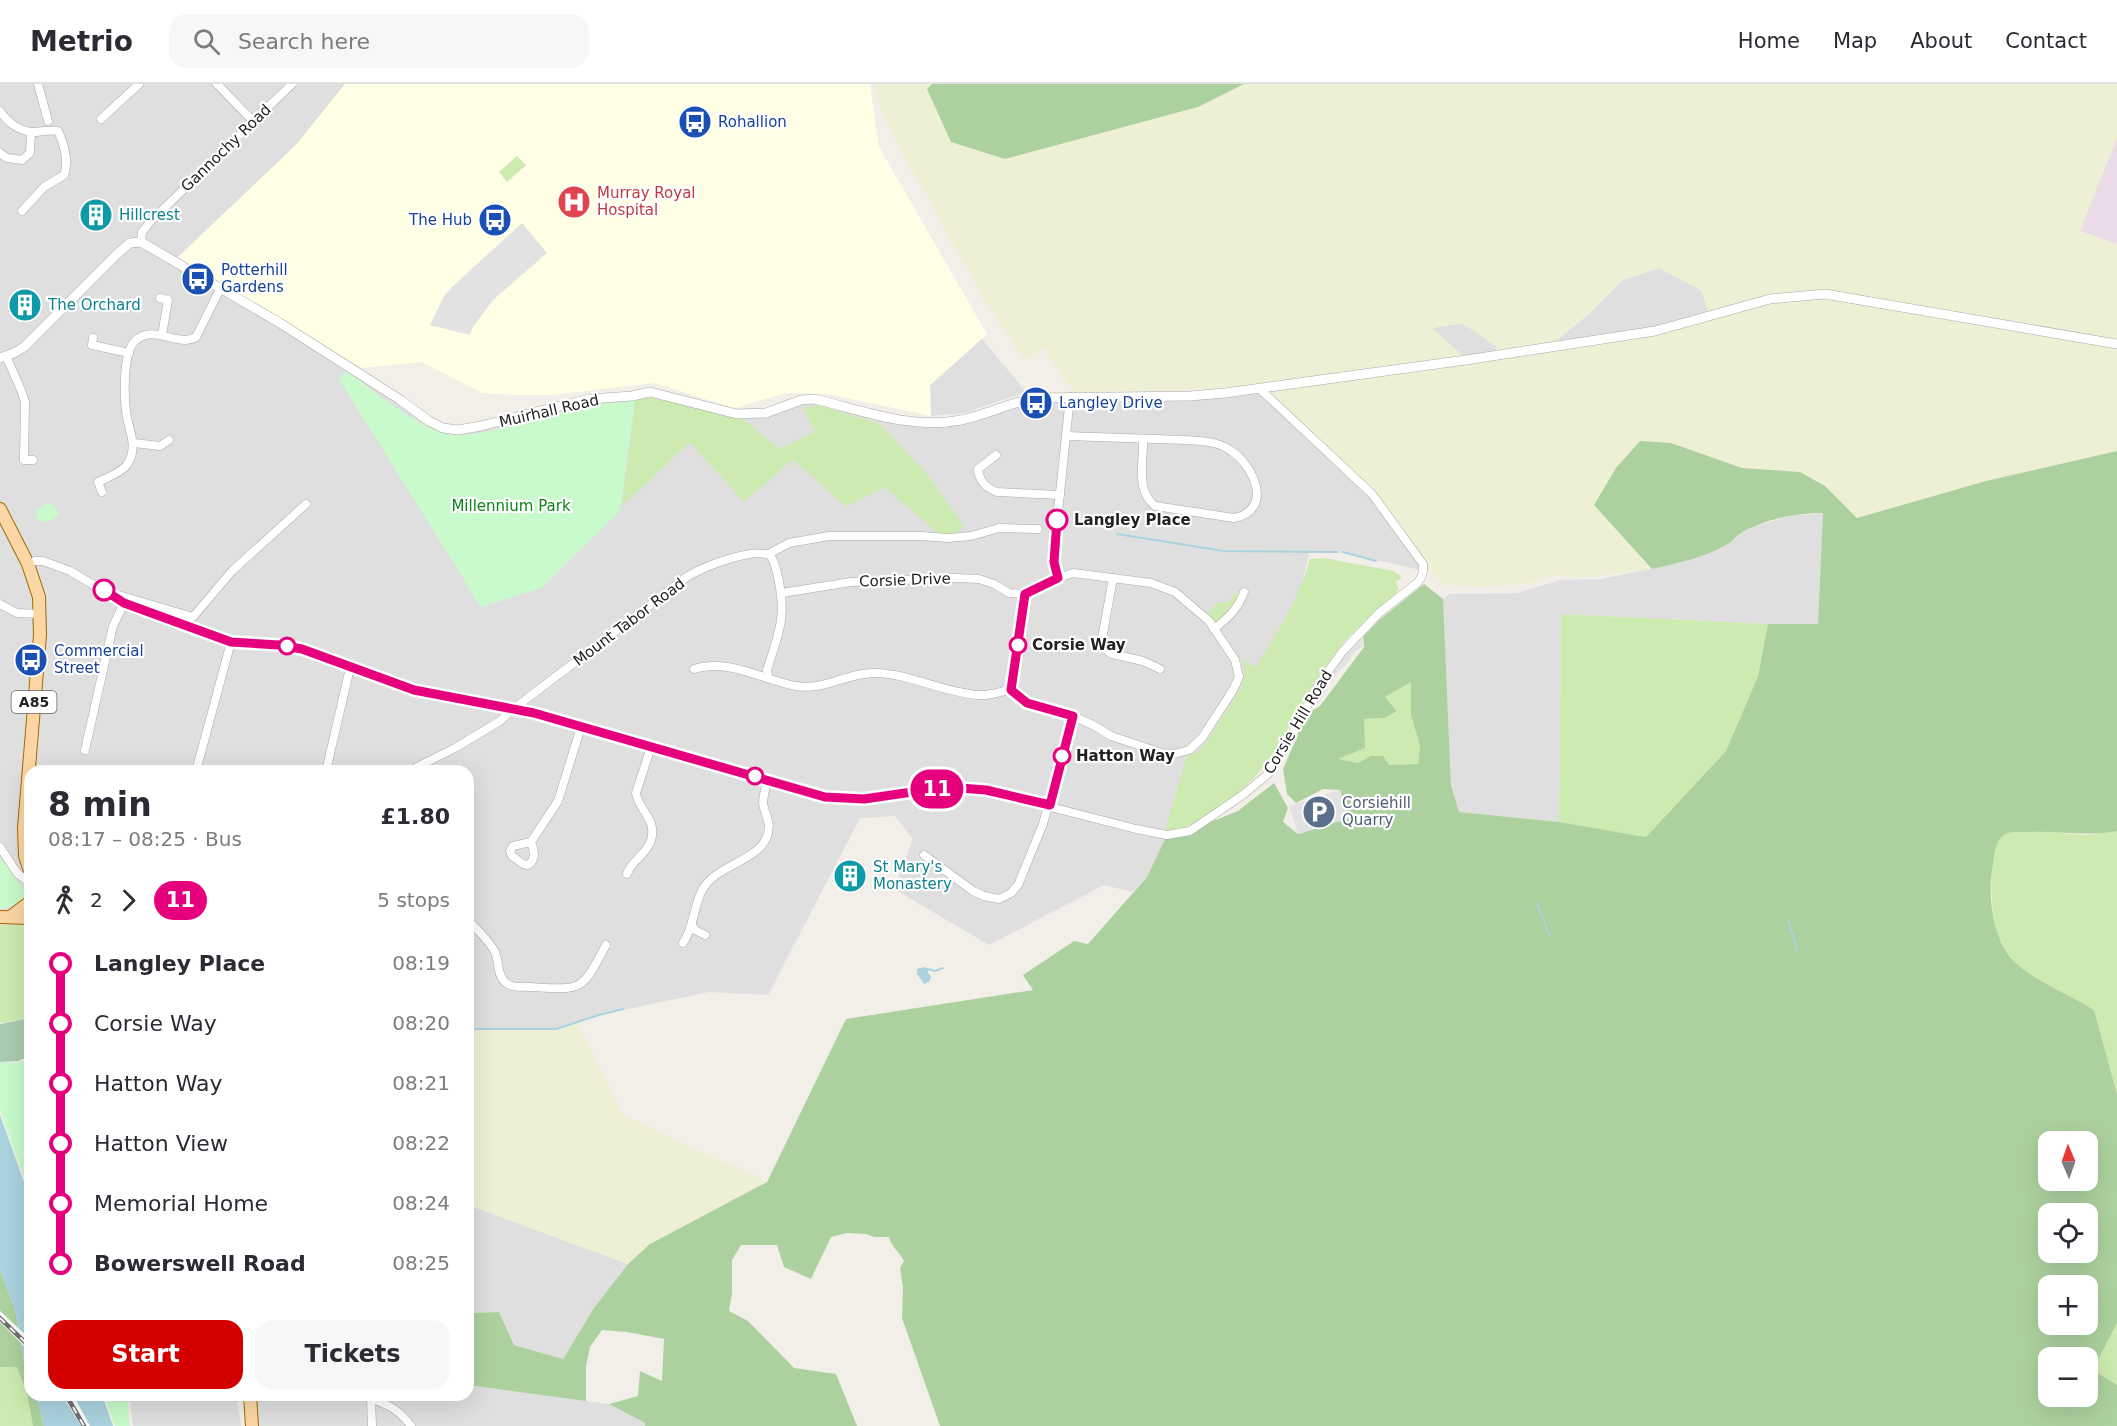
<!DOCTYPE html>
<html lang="en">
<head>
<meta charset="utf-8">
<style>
  body { margin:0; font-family:"DejaVu Sans",sans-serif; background:#f7f7f7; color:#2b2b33; height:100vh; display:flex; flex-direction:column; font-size:22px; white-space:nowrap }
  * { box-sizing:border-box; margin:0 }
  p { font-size:20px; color:#7c7c81 }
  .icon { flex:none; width:33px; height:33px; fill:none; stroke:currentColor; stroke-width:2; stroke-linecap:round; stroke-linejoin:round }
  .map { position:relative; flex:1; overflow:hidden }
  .panel { position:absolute; left:24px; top:681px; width:450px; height:636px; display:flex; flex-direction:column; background:#fff; border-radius:18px; box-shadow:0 6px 24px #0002 }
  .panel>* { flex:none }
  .badge { padding:0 12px; border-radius:20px; font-size:21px; line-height:39px }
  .needle { width:39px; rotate:358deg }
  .controls { position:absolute; left:2038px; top:1047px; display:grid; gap:12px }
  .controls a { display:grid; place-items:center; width:60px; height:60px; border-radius:12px; background:#fff; box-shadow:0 6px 24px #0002; font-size:30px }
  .map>.badge { position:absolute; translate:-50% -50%; box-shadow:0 0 0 3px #fff }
  .legs { display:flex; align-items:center; gap:9px; height:66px; padding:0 24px; font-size:20px }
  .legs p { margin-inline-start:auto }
  .overview { display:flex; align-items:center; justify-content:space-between; height:102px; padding:0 24px }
  h1 { font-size:33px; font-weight:700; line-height:45px }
  .primary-button { display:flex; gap:12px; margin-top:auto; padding:12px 24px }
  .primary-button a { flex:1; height:69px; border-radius:18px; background:#d40000; color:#fff; font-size:24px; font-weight:700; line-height:69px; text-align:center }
  .primary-button a+a { background:#f7f7f7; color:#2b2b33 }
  ul { padding:0 24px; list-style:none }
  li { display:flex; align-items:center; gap:21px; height:60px; font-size:22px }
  li i { display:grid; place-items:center; width:9px; height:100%; margin:0 8px; background:currentColor }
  li i::after { content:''; width:15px; height:15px; margin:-8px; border:4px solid; border-radius:50%; background:#fff }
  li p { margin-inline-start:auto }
  li:first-child i { background:linear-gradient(#0000 50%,currentColor 0) }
  li:last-child i { background:linear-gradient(currentColor 50%,#0000 0) }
  header { display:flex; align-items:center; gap:36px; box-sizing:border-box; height:84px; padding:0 30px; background:#fff; border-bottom:2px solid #e1e1e2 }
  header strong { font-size:28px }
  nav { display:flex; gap:33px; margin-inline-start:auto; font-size:21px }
  .search { width:420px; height:54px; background:#f7f7f7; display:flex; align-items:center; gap:15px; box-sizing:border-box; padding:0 21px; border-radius:18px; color:#7c7c81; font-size:22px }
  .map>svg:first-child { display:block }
  .residential { fill:#e0dfdf }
  .industrial { fill:#ebdbe8 }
  .education { fill:#ffffe5 }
  .farmland { fill:#eef0d5; fill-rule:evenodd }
  .grass { fill:#cdebb0 }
  .forest { fill:#add19e; fill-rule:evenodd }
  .cemetery { fill:#aacbaf }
  .park { fill:#c8facc }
  .parking { fill:#e2e2e2 }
  .water { fill:#aad3df }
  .pier { fill:#fff }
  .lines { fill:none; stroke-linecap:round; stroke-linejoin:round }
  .stream { stroke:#aad3df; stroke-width:2 }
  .minor-casing { stroke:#a9a9a9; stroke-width:9 }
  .tertiary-casing { stroke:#a9a9a9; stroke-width:10 }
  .primary-casing { stroke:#a06b00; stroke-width:14 }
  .minor { stroke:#fff; stroke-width:8 }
  .tertiary { stroke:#fff; stroke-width:9 }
  .primary { stroke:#fcd6a4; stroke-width:12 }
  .rail-casing { stroke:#707070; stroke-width:4.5 }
  .rail { stroke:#fff; stroke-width:2; stroke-dasharray:7; stroke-linecap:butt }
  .line-1-casing { stroke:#fff; stroke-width:14 }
  .line-1 { stroke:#e6007e; stroke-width:9 }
  .stop-1-dot { fill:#fff; stroke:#e6007e; stroke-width:3 }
  .labels { text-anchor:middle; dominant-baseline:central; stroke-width:4.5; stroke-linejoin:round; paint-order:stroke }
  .shield { fill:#fff; stroke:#646464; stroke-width:1.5 }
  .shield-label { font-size:14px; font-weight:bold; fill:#222 }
  .transit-label { font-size:15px; fill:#164399; stroke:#fff; text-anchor:start }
  .street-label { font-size:15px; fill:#222; stroke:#fff }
  .health-label { font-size:15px; fill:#be3a42; stroke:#fff; text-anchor:start }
  .culture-label { font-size:15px; fill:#0d838f; stroke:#fff; text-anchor:start }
  .park-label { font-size:15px; fill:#0c8416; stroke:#fff }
  .stop-label { font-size:15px; font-weight:bold; fill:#222; stroke:#fff; text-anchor:start }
  .service-label { font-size:15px; fill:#4e5e75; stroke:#fff; text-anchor:start }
</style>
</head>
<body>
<header>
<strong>Metrio</strong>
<div class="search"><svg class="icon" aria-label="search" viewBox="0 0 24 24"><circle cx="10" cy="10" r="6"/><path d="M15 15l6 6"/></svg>Search here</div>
<nav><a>Home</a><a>Map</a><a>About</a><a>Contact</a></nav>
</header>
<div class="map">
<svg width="2117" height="1342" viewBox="0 0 2117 1342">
  <rect width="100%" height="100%" fill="#f2efe9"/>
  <g class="residential">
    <polygon points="0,0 345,0 296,61 178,173 176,178 429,337 458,346 564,321 632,312 754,330 801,316 901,337 961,336 1020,317 1260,305 1372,410 1424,485 1416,485 1345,469 1309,469 1301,505 1281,545 1205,668 1188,674 1167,751 1147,793 1132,808 1104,801 989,861 894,805 913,755 895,732 860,734 768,911 709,908 599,931 556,945 468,945 468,687 30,687 30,841 0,841 0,825 10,823 24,806 0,773"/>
    <polygon points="1659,184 1701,206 1710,232 1547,264 1591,228 1622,196"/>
    <polygon points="1462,239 1497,262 1497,272 1465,274 1432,244"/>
    <polygon points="982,255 1026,308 964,329 931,332 930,301"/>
    <polygon points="1823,429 1818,540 1768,540 1561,530 1559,738 1459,728 1451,701 1443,515 1449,510 1517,509 1560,496 1601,495 1680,479 1728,460 1738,451 1755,442 1791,432"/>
    <polygon points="468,1121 628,1180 594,1224 563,1275 514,1261 499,1228 468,1229"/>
    <polygon points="468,1301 609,1320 645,1339 645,1342 252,1342 250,1311 468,1311"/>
    <polygon points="129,1311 236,1311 241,1342 133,1342"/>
  </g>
  <polygon class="industrial" points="2117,54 2117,160 2079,147"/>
  <polygon class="education" points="345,0 870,0 879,63 987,250 930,301 931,332 828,310 786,309 734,324 654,299 552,311 512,311 482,309 422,278 362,284 178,173 296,61"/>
  <g class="farmland">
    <path d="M874 0H2117V54L2080 147 2117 160V367L1986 397 1857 434 1825 402 1800 388 1742 384 1671 359 1595 421 1652 485 1584 494 1557 491 1527 500 1483 503 1444 501 1423 480 1372 410 1260 305 1497 271 1496 262 1462 239 1432 244 1465 274 1259 301 1182 306 1074 308 1043 264 1025 276 985 217 884 35ZM1659 184 1701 206 1710 232 1548 264 1591 228 1622 196Z"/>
    <polygon points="578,938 622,1031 767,1098 650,1160 628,1180 468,1121 468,945 556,946"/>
  </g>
  <g class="grass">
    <polygon points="517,72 526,81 507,98 499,88"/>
    <polygon points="650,308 737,330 779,365 815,348 803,324 819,321 880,340 927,390 964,443 955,450 939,450 885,403 846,423 793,375 744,418 690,358 622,422 636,311"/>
    <path d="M1324 474 1393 487 1401 492 1400 496 1396 497 1399 506C1379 526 1354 545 1337 567 1322 587 1308 607 1296 629 1288 643 1282 660 1272 673 1252 700 1199 749 1165 746L1187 672 1197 668 1204 661 1242 603 1245 587 1241 575 1255 583C1279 547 1298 517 1310 475Z"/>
    <polygon points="1235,508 1240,514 1219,538 1214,537 1207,531 1216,519 1229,518"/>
    <polygon points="1561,530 1768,540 1758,592 1726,667 1646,753 1559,738"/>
    <polygon points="1411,598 1411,631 1420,662 1418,680 1389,681 1371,672 1358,679 1337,675 1364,664 1364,635 1384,634 1397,626 1385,613"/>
    <path d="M2038 747 2084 751 2117 747V1010L2094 926C2073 914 2031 894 2015 878 2009 872 2001 859 1998 851 1991 832 1986 766 2002 752 2010 745 2027 747 2038 747Z"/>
    <polygon points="0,841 30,841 30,934 0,939"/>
    <polygon points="2117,1239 2117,1301 2093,1286"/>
    <polygon points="0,1283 17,1283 27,1310 33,1342 0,1342"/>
  </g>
  <g class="forest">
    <polygon points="932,0 1244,0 1198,23 1005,75 951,58 927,5"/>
    <path d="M1640 357 1671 359 1742 384 1800 388 1825 402 1857 434 1986 397 2117 367V747C2087 753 2057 746 2026 748 2020 748 2013 747 2008 749 1995 753 1995 769 1993 780 1987 809 1992 858 2016 879 2035 897 2071 912 2094 926L2117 1010V1239L2093 1286 2117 1301V1342H940L902 1234 903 1204 900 1184 904 1177C899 1167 891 1163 889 1153H874L866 1150 847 1149 831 1153 811 1195 784 1183 777 1161H741L732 1176V1210L729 1227 748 1237 794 1284 836 1290 857 1342H645V1339L609 1320 638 1312 640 1287 662 1297 664 1255 627 1248 602 1246 590 1263 586 1282V1317L468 1301V1229L499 1228 514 1261 563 1275 594 1224 628 1180 650 1160 767 1098 846 935 1033 906 1023 891 1074 857 1088 860 1147 793 1167 751 1198 743 1238 727 1274 699 1288 724 1283 738 1298 750 1349 734 1340 706 1323 705 1296 719 1287 710 1283 685 1307 630 1320 622 1364 563 1363 553 1379 536 1424 500 1443 515 1451 701 1459 728 1559 738 1646 753 1726 667 1758 592 1768 540H1818L1823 429C1796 429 1760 436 1738 451 1734 454 1732 458 1728 460 1706 473 1676 480 1652 485L1594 421 1616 384ZM1411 598V631L1420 662 1418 680 1389 681 1383 672H1371L1358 679 1338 675 1365 664 1364 635 1384 634 1397 627 1385 613ZM2049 1058H2088V1096H2049ZM2049 1130H2088V1168H2049ZM2049 1202H2088V1240H2049ZM2049 1274H2088V1312H2049Z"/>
    <polygon points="0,1185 16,1229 24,1277 30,1294 30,1311 36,1311 44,1342 33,1342 27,1310 17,1283 0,1283"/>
  </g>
  <polygon class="cemetery" points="30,934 30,972 18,977 0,978 0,940"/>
  <g class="park">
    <path d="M346 287C373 306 415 342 447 350 475 357 549 330 580 323 598 319 617 320 635 316L620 427 541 504 481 523 339 295Z"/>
    <polygon points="48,419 54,422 59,431 47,438 42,438 37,434 36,427"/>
    <polygon points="0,773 24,806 25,812 17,820 0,825"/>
    <polygon points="30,974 30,1110 0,1025 0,978 18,979"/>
    <polygon points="104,1311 127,1311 130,1342 115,1342"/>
  </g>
  <g class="parking">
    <polygon points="522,139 547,169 493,216 473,243 470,251 430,241 444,212 453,202"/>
    <polygon points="1357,552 1362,556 1363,562 1353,569 1349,577 1337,589 1332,599 1328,596 1323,604 1327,606 1318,620 1310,624 1318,603"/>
    <polygon points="1340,706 1349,734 1298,750 1289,722"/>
  </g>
  <g class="water">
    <polygon points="924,883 928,885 928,889 931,892 930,897 924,900 917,890 917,885"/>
    <polygon points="0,1031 30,1115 30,1294 24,1277 16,1229 0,1185"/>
    <polygon points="36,1311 102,1311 113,1342 44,1342"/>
  </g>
  <g class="pier">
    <polygon points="0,1227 30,1255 30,1268 0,1238"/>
    <polygon points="62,1311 73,1311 90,1342 81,1342"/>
  </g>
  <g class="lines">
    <g class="stream">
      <polyline points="1117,450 1224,467 1337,468"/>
      <polyline points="1343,468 1376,477"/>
      <polyline points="1537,819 1550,852"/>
      <polyline points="1788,835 1797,866"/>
      <polyline points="928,885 935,887 943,884"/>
      <polyline points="468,945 556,945 599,931 623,925"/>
    </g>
    <g class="minor-casing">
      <g id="minor">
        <polyline points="38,0 48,37"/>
        <polyline points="217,0 253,37"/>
        <path d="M0 27C7 38 19 47 33 48 41 48 49 45 58 47 64 59 69 78 64 91L44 103 22 127"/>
        <polyline points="101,35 139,0"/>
        <polyline points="0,69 7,74 22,76 30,69 31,48"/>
        <polyline points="141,158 142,148 150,138 292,0"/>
        <polyline points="160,214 168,216 162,251"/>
        <polyline points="93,254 92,261 129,269"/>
        <polyline points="6,272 21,306 25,318 24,376 33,376"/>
        <path d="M1066 352 1185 356C1200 357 1217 357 1230 366 1254 381 1274 426 1234 434L1155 422C1135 406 1144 378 1143 355"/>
        <polyline points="134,359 160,362 169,356"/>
        <path d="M996 371 978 385C979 397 986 404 997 408L1060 411"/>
        <path d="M102 408 98 398C106 394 120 389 126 382 138 367 131 350 127 334 124 317 122 269 135 257 154 239 177 264 196 253L221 203"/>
        <polyline points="770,471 772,468 789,459 829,452 922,452 948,454 971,452 999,444 1038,445"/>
        <path d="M28 480 35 477H43L70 487 124 519 231 558 279 560 302 565 414 606 534 629 825 713C862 717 896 710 933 705 951 703 968 704 985 706L1136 745 1167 751 1190 747 1244 710 1268 690 1289 657 1317 603 1342 568 1379 529 1417 499C1422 494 1424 488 1423 480L1372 410 1260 305"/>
        <polyline points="1058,494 1054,478 1056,447 1070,313"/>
        <polyline points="1113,494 1102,555 1103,563 1112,570 1143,577 1160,585"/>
        <polyline points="116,514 122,512 193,533 232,487 306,420"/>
        <polyline points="0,520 17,529 40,530"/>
        <path d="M1214 545C1228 534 1238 525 1244 508"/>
        <path d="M694 585C728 574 763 596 796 602 825 607 848 588 876 589 911 590 944 609 979 611 990 612 1000 607 1011 606L1027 619 1073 632 1095 642 1111 652 1165 670H1174L1189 666 1202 654 1233 606 1239 593 1235 576 1209 537 1175 508 1151 499 1073 489 1058 494 1025 510 1009 509 994 500 979 495 955 494 851 498 782 509"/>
        <path d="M768 592 767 586C779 548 787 533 778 493 776 485 775 478 770 471"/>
        <polyline points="1011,606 1025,510"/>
        <polyline points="85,666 113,542 124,519"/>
        <polyline points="196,687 231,558"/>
        <polyline points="326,687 350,584"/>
        <path d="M413 687 417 683 455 664 500 637 512 626 688 492C706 482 750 464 770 471"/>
        <path d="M531 758C534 766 537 775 528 781L523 780 512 772 510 767 513 762 531 758 558 717 581 643"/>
        <polyline points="0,763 17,789 30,799"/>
        <polyline points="924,771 973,807 984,812 999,815 1011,809 1018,801 1043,740 1073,632"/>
        <path d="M627 790C632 774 655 767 652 744 651 732 638 723 636 709L651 663"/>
        <path d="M468 836C477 846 489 856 495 868 499 877 497 891 505 898 512 905 522 902 531 903 583 906 581 908 606 861"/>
        <polyline points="692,841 695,846 705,851"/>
        <path d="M683 859C695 842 693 820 704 803 719 781 755 777 766 755 773 739 765 733 763 719 763 712 766 703 767 696"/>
        <path d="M369 1311C374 1317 381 1318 387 1321 397 1326 405 1333 411 1342"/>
        <polyline points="371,1314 372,1342"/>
      </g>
    </g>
    <g class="tertiary-casing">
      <path id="tertiary" d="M0 274 14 269 24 263 116 171 130 159 141 158 280 239 399 315 429 337 443 344 458 346 481 342 564 321 590 315 632 312 650 308 737 330 766 329 801 316 814 315C862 326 911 346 961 336 987 331 1010 318 1037 314L1190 312 1225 309 1466 276 1655 247 1770 215 1825 210 2117 260"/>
    </g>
    <g class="primary-casing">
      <g id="primary">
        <polyline points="0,425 28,480 39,513 40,551 24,744 25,772 30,787"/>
        <polyline points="0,833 30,834"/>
        <polyline points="10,833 30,818"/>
        <polyline points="250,1311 252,1342"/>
      </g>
    </g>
    <use href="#minor" class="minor"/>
    <use href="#tertiary" class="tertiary"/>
    <use href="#primary" class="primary"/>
    <g class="rail-casing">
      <g id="rail">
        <polyline points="0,1234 30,1263"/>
        <polyline points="66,1311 84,1342"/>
      </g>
    </g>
    <use href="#rail" class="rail"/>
  </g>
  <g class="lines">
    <g class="line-1-casing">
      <polyline id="line-1" points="104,506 124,519 231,558 279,561 302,565 414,606 534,629 825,713 864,715 933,705 960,704 986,706 1050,721 1073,632 1027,619 1011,606 1025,510 1058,494 1054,478 1057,436"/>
    </g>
    <use href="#line-1" class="line-1"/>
  </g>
  <defs>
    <g id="bus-disc" transform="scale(1.725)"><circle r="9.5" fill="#1a4fb4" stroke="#fff"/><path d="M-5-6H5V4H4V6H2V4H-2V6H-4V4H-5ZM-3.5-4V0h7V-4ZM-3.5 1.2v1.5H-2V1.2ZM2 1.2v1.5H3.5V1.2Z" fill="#fff"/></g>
    <g id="hospital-disc" transform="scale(1.725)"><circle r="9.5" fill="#e0444e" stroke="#fff"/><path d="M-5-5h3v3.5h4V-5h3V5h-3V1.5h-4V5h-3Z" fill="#fff"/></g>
    <g id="building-disc" transform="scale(1.725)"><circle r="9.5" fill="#0f9aa8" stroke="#fff"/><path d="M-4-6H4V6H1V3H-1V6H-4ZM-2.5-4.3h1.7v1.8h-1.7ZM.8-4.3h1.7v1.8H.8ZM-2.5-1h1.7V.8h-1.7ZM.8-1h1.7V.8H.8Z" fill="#fff"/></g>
    <g id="parking-disc" transform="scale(1.725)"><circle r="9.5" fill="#5c6f8a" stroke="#fff"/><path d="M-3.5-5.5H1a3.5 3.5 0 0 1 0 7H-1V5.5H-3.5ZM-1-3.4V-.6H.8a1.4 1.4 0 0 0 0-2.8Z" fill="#fff"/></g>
  </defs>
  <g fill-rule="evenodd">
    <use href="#bus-disc" x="695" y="38"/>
    <use href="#hospital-disc" x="574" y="118"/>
    <use href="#building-disc" x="96" y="131"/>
    <use href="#bus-disc" x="495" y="136"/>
    <use href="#bus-disc" x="198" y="195"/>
    <use href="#building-disc" x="25" y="221"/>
    <use href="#bus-disc" x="1036" y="319"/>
    <use href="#bus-disc" x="31" y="576"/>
    <use href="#parking-disc" x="1319" y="728"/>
    <use href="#building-disc" x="850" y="792"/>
  </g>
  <g class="stop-1-dot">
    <circle cx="1057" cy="436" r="10"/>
    <circle cx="104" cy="506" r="10"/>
    <circle cx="1018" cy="561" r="8"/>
    <circle cx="287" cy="562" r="8"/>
    <circle cx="1062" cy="672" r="8"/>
    <circle cx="755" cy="692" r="8"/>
  </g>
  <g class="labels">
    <rect class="shield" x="11.5" y="607" width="45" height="22" rx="4.5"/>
    <g class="shield-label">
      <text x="34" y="618">A85</text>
    </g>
    <g class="transit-label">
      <text x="718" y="38">Rohallion</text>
      <text x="472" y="136" text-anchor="end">The Hub</text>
      <text x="221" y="186">Potterhill<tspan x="221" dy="17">Gardens</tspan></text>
      <text x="1059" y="319">Langley Drive</text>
      <text x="54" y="567">Commercial<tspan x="54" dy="17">Street</tspan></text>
    </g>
    <g class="street-label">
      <text transform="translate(226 64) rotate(-44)">Gannochy Road</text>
      <text transform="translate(549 327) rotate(-13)">Muirhall Road</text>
      <text transform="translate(905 496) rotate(-2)">Corsie Drive</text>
      <text transform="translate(629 538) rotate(-37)">Mount Tabor Road</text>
      <text transform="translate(1298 638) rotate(-59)">Corsie Hill Road</text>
    </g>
    <g class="health-label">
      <text x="597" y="109">Murray Royal<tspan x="597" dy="17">Hospital</tspan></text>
    </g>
    <g class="culture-label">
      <text x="119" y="131">Hillcrest</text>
      <text x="48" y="221">The Orchard</text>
      <text x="873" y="783">St Mary's<tspan x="873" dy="17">Monastery</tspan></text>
    </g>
    <g class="park-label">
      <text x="511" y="422">Millennium Park</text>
    </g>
    <g class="stop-label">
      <text x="1074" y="436">Langley Place</text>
      <text x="1032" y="561">Corsie Way</text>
      <text x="1076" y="672">Hatton Way</text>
    </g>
    <g class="service-label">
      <text x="1342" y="719">Corsiehill<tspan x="1342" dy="17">Quarry</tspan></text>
    </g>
  </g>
</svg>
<div class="controls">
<a><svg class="needle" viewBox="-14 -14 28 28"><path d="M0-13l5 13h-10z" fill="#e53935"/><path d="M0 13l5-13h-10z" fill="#7c7c81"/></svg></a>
<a><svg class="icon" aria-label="locate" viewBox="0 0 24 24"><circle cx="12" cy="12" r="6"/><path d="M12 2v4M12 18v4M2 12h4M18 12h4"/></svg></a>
<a>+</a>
<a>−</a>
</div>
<b class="badge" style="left:937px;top:705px;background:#e6007e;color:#fff">11</b>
<section class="panel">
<div class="overview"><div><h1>8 min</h1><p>08:17 – 08:25 · Bus</p></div><b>£1.80</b></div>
<div class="legs"><svg class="icon" aria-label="walk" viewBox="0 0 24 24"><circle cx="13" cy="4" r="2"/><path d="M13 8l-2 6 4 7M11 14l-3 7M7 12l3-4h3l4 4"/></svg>2<svg class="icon" aria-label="forward" viewBox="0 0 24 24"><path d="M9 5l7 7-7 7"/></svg><b class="badge" style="background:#e6007e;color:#fff">11</b><p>5 stops</p></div>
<ul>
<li><i style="color:#e6007e"></i><b>Langley Place</b><p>08:19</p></li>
<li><i style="color:#e6007e"></i><span>Corsie Way</span><p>08:20</p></li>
<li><i style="color:#e6007e"></i><span>Hatton Way</span><p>08:21</p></li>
<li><i style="color:#e6007e"></i><span>Hatton View</span><p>08:22</p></li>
<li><i style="color:#e6007e"></i><span>Memorial Home</span><p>08:24</p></li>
<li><i style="color:#e6007e"></i><b>Bowerswell Road</b><p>08:25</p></li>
</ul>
<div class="primary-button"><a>Start</a><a>Tickets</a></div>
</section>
</div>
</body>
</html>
